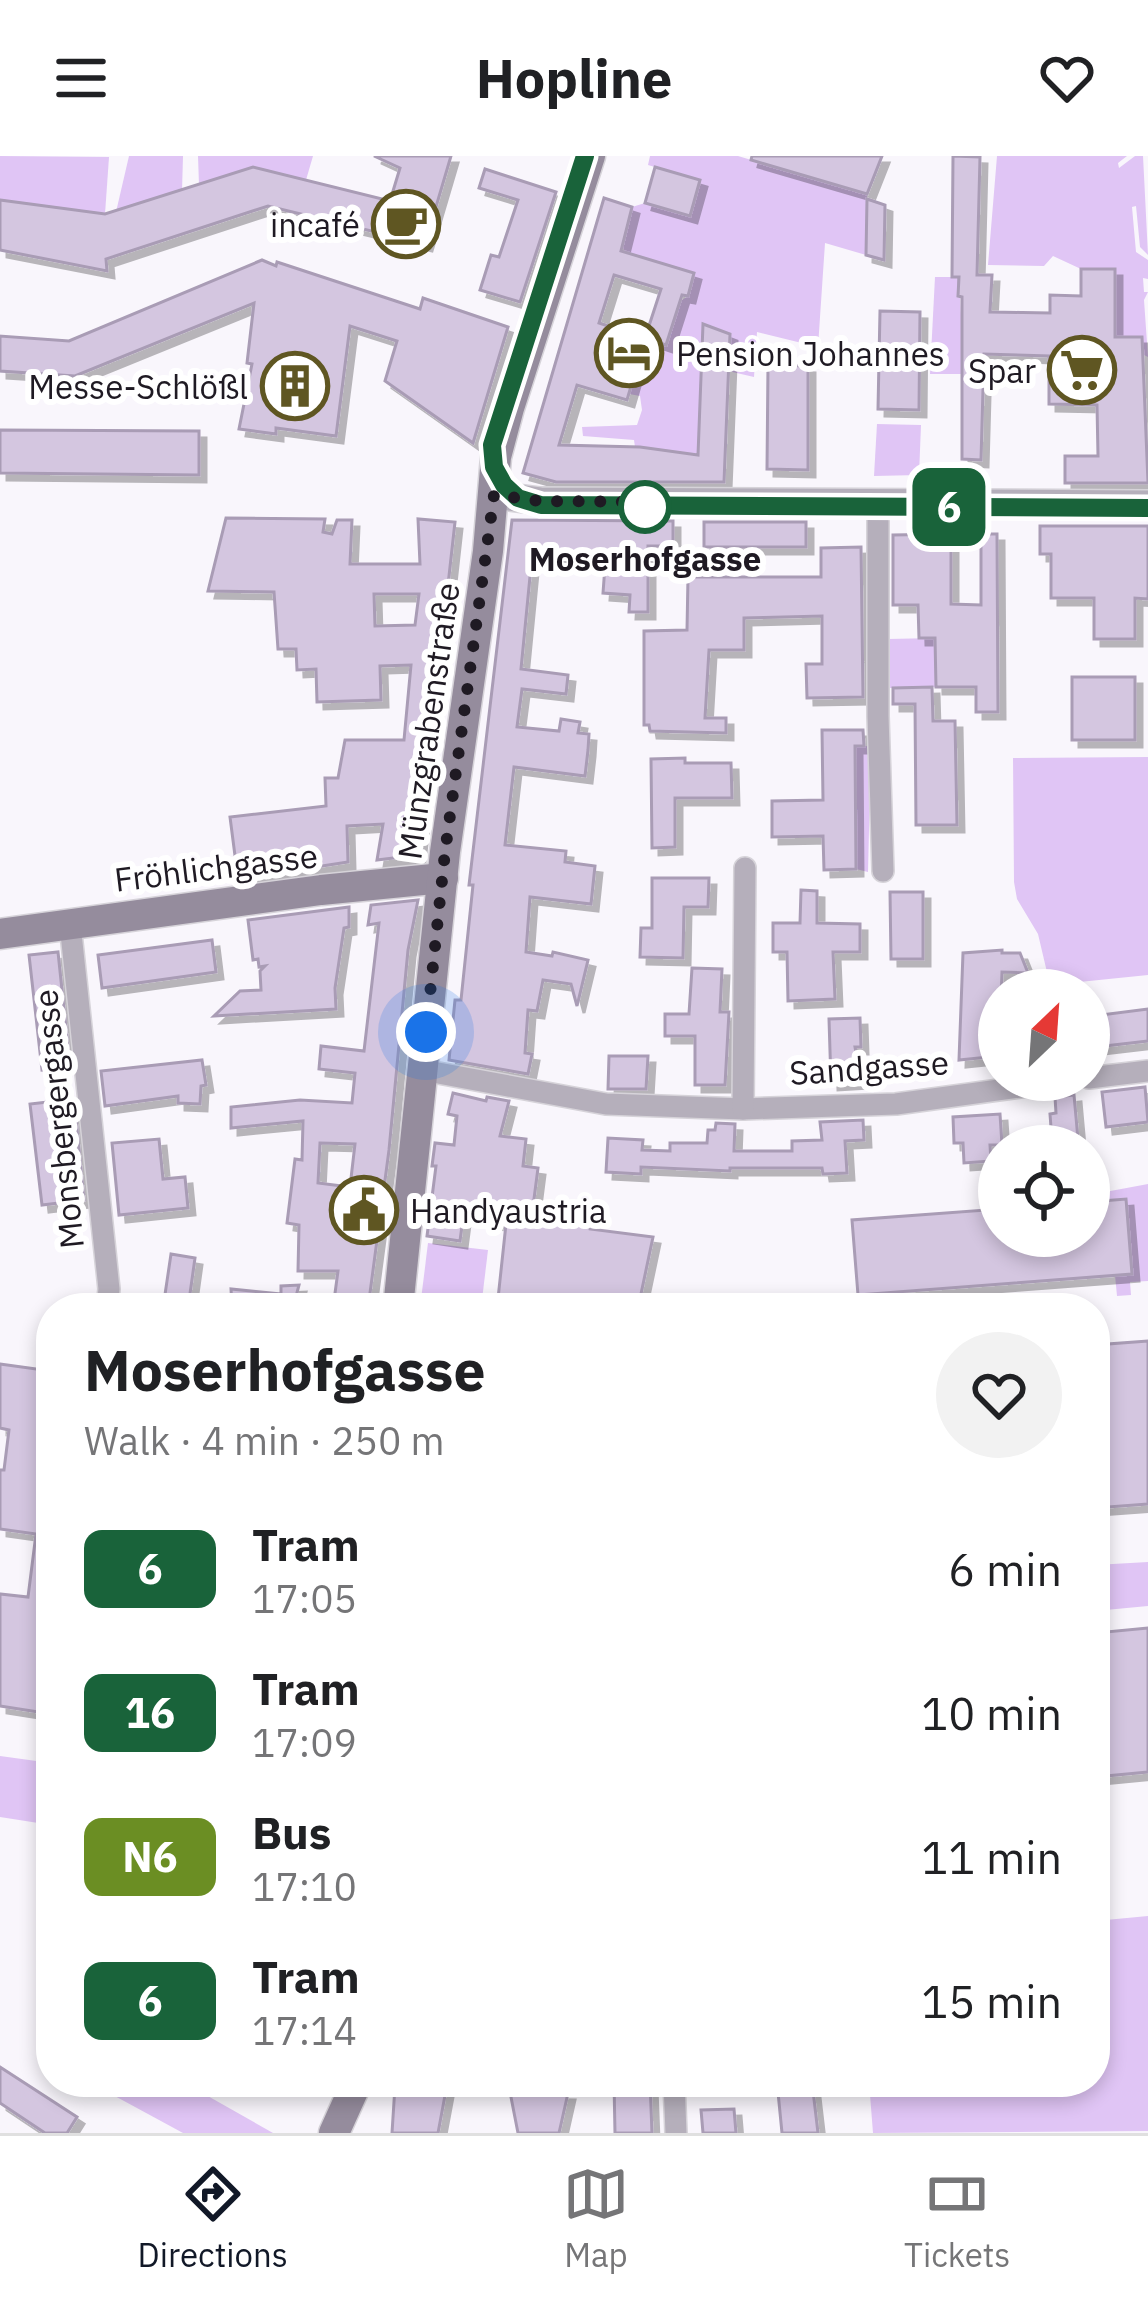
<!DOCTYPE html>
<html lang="en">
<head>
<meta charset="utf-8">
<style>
  body { margin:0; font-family:"IBM Plex Sans",sans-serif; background:#f2f2f2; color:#202124; height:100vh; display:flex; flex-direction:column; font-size:45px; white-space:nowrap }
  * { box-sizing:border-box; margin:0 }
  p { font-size:39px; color:#757577 }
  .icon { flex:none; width:66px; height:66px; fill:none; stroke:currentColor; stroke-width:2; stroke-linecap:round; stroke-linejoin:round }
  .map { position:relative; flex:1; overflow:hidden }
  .sheet { position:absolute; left:36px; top:1137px; width:1074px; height:804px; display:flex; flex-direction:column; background:#fff; border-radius:48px; box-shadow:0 6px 18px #0003 }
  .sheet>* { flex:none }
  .badge { padding:0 24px; border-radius:18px; font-size:42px; line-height:78px }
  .needle { width:78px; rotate:25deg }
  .tools { position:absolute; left:978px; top:813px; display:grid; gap:24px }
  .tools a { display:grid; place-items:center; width:132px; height:132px; border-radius:50%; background:#fff; box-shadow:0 6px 18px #0003; font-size:60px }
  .you { position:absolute; width:60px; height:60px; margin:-30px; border:9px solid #fff; border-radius:50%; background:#1a73e8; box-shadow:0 0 0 18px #1a73e833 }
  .map>.badge { position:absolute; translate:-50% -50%; box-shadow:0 0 0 6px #fff }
  .round { display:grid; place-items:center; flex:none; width:126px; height:126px; border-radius:63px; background:#f2f2f2 }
  .summary { display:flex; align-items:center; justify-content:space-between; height:204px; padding:0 48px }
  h1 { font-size:57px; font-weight:700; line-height:90px }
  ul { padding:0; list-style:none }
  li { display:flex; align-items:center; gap:36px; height:144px; padding:0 48px }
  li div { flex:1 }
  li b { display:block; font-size:45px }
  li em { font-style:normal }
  li .badge { min-width:132px; font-weight:700; text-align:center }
  header { display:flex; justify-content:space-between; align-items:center; height:156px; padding:0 48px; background:#fff; font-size:54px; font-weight:700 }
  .tabs { display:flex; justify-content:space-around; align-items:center; height:168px; border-top:3px solid #e0e0e0; background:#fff; font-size:33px; color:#757577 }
  .tabs a { display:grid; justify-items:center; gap:6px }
  .tabs .active { color:#111827 }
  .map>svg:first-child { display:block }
  .green { fill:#e0c5f5 }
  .building { fill:#d4c6e0; stroke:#a99cb5; stroke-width:3; fill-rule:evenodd; filter:url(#shadow) }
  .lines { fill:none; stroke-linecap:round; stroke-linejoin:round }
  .minor-casing { stroke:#d6d3d9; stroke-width:24 }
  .tertiary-casing { stroke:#d6d3d9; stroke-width:30 }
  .secondary-casing { stroke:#d6d3d9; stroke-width:33 }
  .minor { stroke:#b5afbb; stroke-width:21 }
  .tertiary { stroke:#b5afbb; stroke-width:27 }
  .secondary { stroke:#958c9d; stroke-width:30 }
  .tram { stroke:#3c3840; stroke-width:3 }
  .line-casing { stroke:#fff; stroke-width:27 }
  .line { stroke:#19633a; stroke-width:18 }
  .walk { stroke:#1f1a23; stroke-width:12; stroke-dasharray:0 21.6 }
  .stop-dot { fill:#fff; stroke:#19633a; stroke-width:6 }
  .labels { text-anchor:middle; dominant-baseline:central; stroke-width:12; stroke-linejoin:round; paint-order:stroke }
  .poi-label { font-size:33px; fill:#1f1a23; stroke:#fff; text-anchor:end }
  .stop-label { font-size:33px; font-weight:bold; fill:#1f1a23; stroke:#fff }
  .street-label { font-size:33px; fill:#1f1a23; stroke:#fff }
</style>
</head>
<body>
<header><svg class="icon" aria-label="menu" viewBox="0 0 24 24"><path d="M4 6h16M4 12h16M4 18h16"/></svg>Hopline<svg class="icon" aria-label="heart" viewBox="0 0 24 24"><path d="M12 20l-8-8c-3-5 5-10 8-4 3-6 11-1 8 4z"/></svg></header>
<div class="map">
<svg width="1148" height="1977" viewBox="0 0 1148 1977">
  <defs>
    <filter id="shadow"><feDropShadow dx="7" dy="7" stdDeviation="0" flood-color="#0004"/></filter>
  </defs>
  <rect width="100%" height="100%" fill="#f9f6fc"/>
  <g class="green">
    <polygon points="0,0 109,1 105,58 0,44"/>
    <polygon points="129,0 183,0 182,35 116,56"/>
    <polygon points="198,0 313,0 306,24 253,11 199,29"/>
    <polygon points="650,0 738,0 867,38 866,99 825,87 818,191 757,176 754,221 728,215 703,173 698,298 635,291 634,284 583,280 582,271 637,269 642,254 640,240 629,238 645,182 665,188 679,146 688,140 694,118 626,97 622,91 632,51 645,47 689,59 699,24 648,9"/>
    <polygon points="997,0 1127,0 1118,7 1119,12 1135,0 1143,0 1148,99 1140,91 1136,50 1132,51 1136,96 1148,104 1148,123 1143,122 1144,136 1148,136 1144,144 1148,201 1142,198 1142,181 1115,181 1115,113 1081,113 1053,100 1044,110 988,109"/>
    <polygon points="935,121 959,121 964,218 930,218"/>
    <polygon points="877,268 921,269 919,319 874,320"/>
    <polygon points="935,482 936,531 889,532 888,483"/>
    <polygon points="871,590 868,716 856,713 855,599 823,599 827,591"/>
    <polygon points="1148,601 1148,819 1050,829 1038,778 1017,743 1014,726 1013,602"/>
    <polygon points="1148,1028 1148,1125 1130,1126 1131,1139 1117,1140 1115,1119 1132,1117 1126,1044 1089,1046 1089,1039"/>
    <polygon points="428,1087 488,1094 481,1152 420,1152"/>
    <polygon points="1148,1406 1148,1450 1095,1455 1095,1409"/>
    <polygon points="0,1600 51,1607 51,1669 0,1661"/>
    <polygon points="1148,1760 1148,1975 873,1977 869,1926 1095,1926 1095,1765"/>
    <polygon points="89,1926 183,1926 273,1977 183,1977"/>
  </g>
  <g class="building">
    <polygon points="374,0 451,0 425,88 268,50 106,103 107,115 0,94 0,44 105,58 253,11 390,45 400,12"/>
    <polygon points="752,0 882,0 867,38 751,4"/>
    <polygon points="953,0 980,1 977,119 992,119 990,156 1050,157 1050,139 1081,140 1081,113 1115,113 1115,181 1142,181 1148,327 1065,327 1065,300 1098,300 1097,249 1049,248 1049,200 984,198 981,304 962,303 962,141 958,140 959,121 952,121"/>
    <polygon points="655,11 700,24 690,60 645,47"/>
    <polygon points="485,13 556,36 520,146 480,134 491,99 499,101 518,44 479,32"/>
    <path d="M604 42 632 51 621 95 694 117 688 140 682 139 666 189 645 182 627 244 577 229 559 289 640 291 698 299 703 168 730 178 724 326H556L523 317ZM614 119 661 133 645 182 599 167Z"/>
    <polygon points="867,43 885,49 884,104 866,99"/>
    <polygon points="262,104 276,110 277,106 420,153 423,142 508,171 473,287 385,225 397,185 350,170 336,280 276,272 276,278 239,273 252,208 247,207 254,147 75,220 0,215 0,180 69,185"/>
    <polygon points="880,155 920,156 919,254 878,253"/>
    <polygon points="768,209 808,210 808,314 767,313"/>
    <polygon points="0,274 199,275 199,319 0,317"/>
    <path d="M226 362 325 363 323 376 332 378 337 364H352L350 408H420L418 363 455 366 418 699 377 704 383 668 347 670 348 706 238 723 230 661 326 650 325 622H338L345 584H404L411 509 380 510 381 544 317 546 316 513 297 514 296 493H278L274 436 208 435ZM374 438H419L415 469 375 470Z"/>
    <polygon points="512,364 673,365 673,390 648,390 648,456 629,456 630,439 603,437 606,396 532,400 521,513 568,519 566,538 522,533 517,571 559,575 561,563 580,566 578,577 589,578 588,594 585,620 514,611 505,689 566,695 565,706 595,710 591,748 530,741 526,796 552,800 553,796 588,804 577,850 571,828 543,824 537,855 528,854 525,897 532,898 528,918 449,904 455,844 461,844 473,729 469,729"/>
    <rect x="704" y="366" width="102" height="25"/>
    <polygon points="1040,370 1148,370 1148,443 1135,442 1135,483 1094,483 1094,442 1051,442 1051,398 1040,398"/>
    <polygon points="951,378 951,448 981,449 981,378 997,378 998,556 976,556 976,531 936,531 935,482 919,482 918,449 893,449 893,379"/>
    <polygon points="861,391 863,541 807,542 806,508 822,508 822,460 744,462 744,494 709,494 705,562 726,562 726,577 650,575 649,569 644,569 644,475 687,474 688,421 821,421 821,392"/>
    <rect x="1072" y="521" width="63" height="63"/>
    <polygon points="932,531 933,565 955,565 957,669 916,669 915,548 893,548 893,532"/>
    <polygon points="822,574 863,574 864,590 855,590 856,713 824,714 823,680 772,681 772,645 823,644"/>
    <polygon points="685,602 685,607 731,607 732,642 675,642 675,691 652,692 651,603"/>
    <polygon points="652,722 709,722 708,751 684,751 683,802 640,801 641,772 652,772"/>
    <polygon points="801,734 817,735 817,767 860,768 860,796 833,796 835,843 788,845 787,796 773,796 773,767 800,767"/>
    <polygon points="890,736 923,736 923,803 891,803"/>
    <path d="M418 744 408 794 389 994 368 1152H333L338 1115H298L299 1069 287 1067 295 1003 302 1004 303 965 231 972V951L300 944 352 947 355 917 319 913 321 890 364 895 379 767 368 769 371 749ZM320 987 355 988 350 1031 318 1027Z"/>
    <polygon points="349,751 349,771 344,772 335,832 336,853 214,860 240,835 261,834 260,815 265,810 259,811 258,803 253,804 248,764"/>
    <polygon points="212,784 216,816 102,832 98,799"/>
    <polygon points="1002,794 1002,797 1020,797 1028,817 1002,816 999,900 959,904 963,797"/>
    <polygon points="58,796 70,910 42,914 29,799"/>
    <polygon points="692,812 722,813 720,856 729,856 725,929 695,929 695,880 665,880 665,858 689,858"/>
    <polygon points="1148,853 1148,885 1096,891 1093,860"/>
    <polygon points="860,862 861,891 855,891 861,925 831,927 829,863"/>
    <polygon points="609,900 648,900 646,933 608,933"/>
    <polygon points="202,904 206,929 201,930 200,948 178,947 178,940 105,950 101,915"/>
    <polygon points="1145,931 1148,966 1106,971 1102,936"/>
    <polygon points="453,937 486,945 487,941 509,945 500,980 526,983 523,1010 538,1012 531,1066 589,1065 590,1073 653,1081 638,1152 578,1152 579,1149 521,1140 519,1152 497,1152 506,1068 463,1062 460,1085 427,1080 436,1010 432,1010 435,987 454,989 457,960 448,958"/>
    <polygon points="1074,939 1078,983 1052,985 1050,958 1056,957 1055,941"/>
    <polygon points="74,943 84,1044 42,1049 30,948"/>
    <polygon points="1000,958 1002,989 990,989 991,1005 964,1007 963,987 954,987 953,961"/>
    <polygon points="863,964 864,984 845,985 847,1017 823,1018 822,1012 730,1012 730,1015 641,1011 641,1018 606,1016 608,982 643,984 642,994 670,995 670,987 707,987 708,974 715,974 716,967 735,968 734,995 792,995 792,985 822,984 820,966"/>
    <polygon points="159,983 163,1023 185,1021 188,1052 119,1059 112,987"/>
    <polygon points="1126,1043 1132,1118 858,1139 852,1064 999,1053 999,1080 1089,1080 1089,1046"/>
    <polygon points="171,1098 195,1102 188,1152 163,1152"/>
    <polygon points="299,1129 293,1152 232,1152 231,1133 281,1138 281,1130"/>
    <polygon points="1148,1185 1148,1348 1095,1352 1095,1189"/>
    <polygon points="0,1208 51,1215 51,1558 0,1550 0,1438 28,1441 36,1378 0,1373 0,1314 4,1314 9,1274 0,1272"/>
    <polygon points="1148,1472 1148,1616 1095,1621 1095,1477"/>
    <polygon points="0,1911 77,1961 67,1977 45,1977 0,1947"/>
    <polygon points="614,1926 650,1926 652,1977 615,1977"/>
    <polygon points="777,1926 812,1926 818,1977 782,1977"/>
    <polygon points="395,1930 446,1934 438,1977 392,1977"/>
    <polygon points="510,1936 568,1937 559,1977 518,1977"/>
    <polygon points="734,1953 736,1977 703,1977 701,1954"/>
  </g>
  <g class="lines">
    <g class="minor-casing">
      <g id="minor">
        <polyline points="878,346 878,560 883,715"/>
        <polyline points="70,768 109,1133 107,1152"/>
        <polyline points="422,914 606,948 743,953 896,948 1071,924"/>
        <polyline points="1089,922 1148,915"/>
        <polyline points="743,953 745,712"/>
        <polyline points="674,1926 676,1977"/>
      </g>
    </g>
    <g class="tertiary-casing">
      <polyline id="tertiary" points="494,339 540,345 1148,348"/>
    </g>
    <g class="secondary-casing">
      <g id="secondary">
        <polyline points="0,778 321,734 443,722"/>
        <polyline points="398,1152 445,696 488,395 496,301 509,252 590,0"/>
        <polyline points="334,1977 357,1926"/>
      </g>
    </g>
    <use href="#minor" class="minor"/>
    <use href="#tertiary" class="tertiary"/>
    <use href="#secondary" class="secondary"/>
    <polyline class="tram" points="586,0 495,276 495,316 512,338 541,349 1148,352"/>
  </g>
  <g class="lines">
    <g class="line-casing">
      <polyline id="line" points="585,0 492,289 494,311 504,329 518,342 541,349 1148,352"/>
    </g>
    <use href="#line" class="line"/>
    <polyline class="walk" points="426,876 445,696 494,339 540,345 644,346 645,351"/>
  </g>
  <defs>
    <g id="cafe-ring" transform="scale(3.45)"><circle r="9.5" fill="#fff" stroke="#5f5622" stroke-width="1.5"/><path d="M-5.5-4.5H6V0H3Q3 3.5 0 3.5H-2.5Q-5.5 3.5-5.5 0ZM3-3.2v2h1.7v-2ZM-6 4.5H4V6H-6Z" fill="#5f5622"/></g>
    <g id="hotel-ring" transform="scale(3.45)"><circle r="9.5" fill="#fff" stroke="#5f5622" stroke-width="1.5"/><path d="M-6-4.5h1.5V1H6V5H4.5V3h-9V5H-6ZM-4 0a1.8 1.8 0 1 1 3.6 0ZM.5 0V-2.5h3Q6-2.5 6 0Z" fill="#5f5622"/></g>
    <g id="supermarket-ring" transform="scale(3.45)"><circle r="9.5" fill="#fff" stroke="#5f5622" stroke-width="1.5"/><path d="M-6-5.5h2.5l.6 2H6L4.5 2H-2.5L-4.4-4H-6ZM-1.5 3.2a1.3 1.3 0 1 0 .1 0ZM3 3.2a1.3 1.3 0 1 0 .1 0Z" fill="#5f5622"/></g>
    <g id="building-ring" transform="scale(3.45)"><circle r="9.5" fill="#fff" stroke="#5f5622" stroke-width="1.5"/><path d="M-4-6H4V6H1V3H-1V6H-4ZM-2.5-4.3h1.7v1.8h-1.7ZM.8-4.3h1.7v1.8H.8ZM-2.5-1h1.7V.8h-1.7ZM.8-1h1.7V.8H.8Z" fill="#5f5622"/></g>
    <g id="civic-ring" transform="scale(3.45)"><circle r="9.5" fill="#fff" stroke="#5f5622" stroke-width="1.5"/><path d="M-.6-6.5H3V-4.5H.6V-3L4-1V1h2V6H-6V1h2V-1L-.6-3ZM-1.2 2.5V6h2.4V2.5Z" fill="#5f5622"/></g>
  </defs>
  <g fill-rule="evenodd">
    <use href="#cafe-ring" x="406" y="68"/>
    <use href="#hotel-ring" x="629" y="197"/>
    <use href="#supermarket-ring" x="1082" y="214"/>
    <use href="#building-ring" x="295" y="230"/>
    <use href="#civic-ring" x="364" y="1054"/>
  </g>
  <circle class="stop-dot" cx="645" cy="351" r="24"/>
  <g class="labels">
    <g class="poi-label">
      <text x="360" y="68">incafé</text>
      <text x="676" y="197" text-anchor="start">Pension Johannes</text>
      <text x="1036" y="214">Spar</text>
      <text x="248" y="230">Messe-Schlößl</text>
      <text x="410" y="1054" text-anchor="start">Handyaustria</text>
    </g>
    <g class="stop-label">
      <text x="645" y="402">Moserhofgasse</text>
    </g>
    <g class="street-label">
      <text transform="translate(428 565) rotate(-82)">Münzgrabenstraße</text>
      <text transform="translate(216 711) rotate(-7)">Fröhlichgasse</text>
      <text transform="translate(869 911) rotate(-4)">Sandgasse</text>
      <text transform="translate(58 963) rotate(-96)">Monsbergergasse</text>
    </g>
  </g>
</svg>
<div class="tools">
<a><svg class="needle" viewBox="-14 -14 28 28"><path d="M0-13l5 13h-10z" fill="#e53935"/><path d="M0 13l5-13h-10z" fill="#757577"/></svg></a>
<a><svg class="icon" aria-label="locate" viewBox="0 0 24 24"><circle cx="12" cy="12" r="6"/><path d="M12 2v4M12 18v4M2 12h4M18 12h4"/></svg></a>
</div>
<div class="you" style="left:426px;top:876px"></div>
<b class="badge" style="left:949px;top:351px;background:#19633a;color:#fff">6</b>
<section class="sheet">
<div class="summary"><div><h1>Moserhofgasse</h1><p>Walk · 4 min · 250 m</p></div><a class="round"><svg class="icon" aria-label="heart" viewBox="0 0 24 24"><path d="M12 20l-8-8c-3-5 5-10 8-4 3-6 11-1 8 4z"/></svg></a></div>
<ul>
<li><span class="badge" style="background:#19633a;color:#fff">6</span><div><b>Tram</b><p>17:05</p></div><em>6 min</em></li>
<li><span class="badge" style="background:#19633a;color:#fff">16</span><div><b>Tram</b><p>17:09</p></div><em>10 min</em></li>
<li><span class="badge" style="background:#6b8e23;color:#fff">N6</span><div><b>Bus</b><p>17:10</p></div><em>11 min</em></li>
<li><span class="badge" style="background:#19633a;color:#fff">6</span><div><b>Tram</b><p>17:14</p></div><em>15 min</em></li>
</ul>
</section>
</div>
<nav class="tabs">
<a class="active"><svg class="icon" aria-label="directions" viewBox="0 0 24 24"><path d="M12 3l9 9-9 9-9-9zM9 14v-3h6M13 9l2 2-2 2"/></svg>Directions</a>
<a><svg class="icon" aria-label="map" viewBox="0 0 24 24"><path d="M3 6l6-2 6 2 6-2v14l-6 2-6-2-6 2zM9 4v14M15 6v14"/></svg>Map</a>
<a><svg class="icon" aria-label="tickets" viewBox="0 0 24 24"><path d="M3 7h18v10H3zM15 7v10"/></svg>Tickets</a>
</nav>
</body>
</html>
